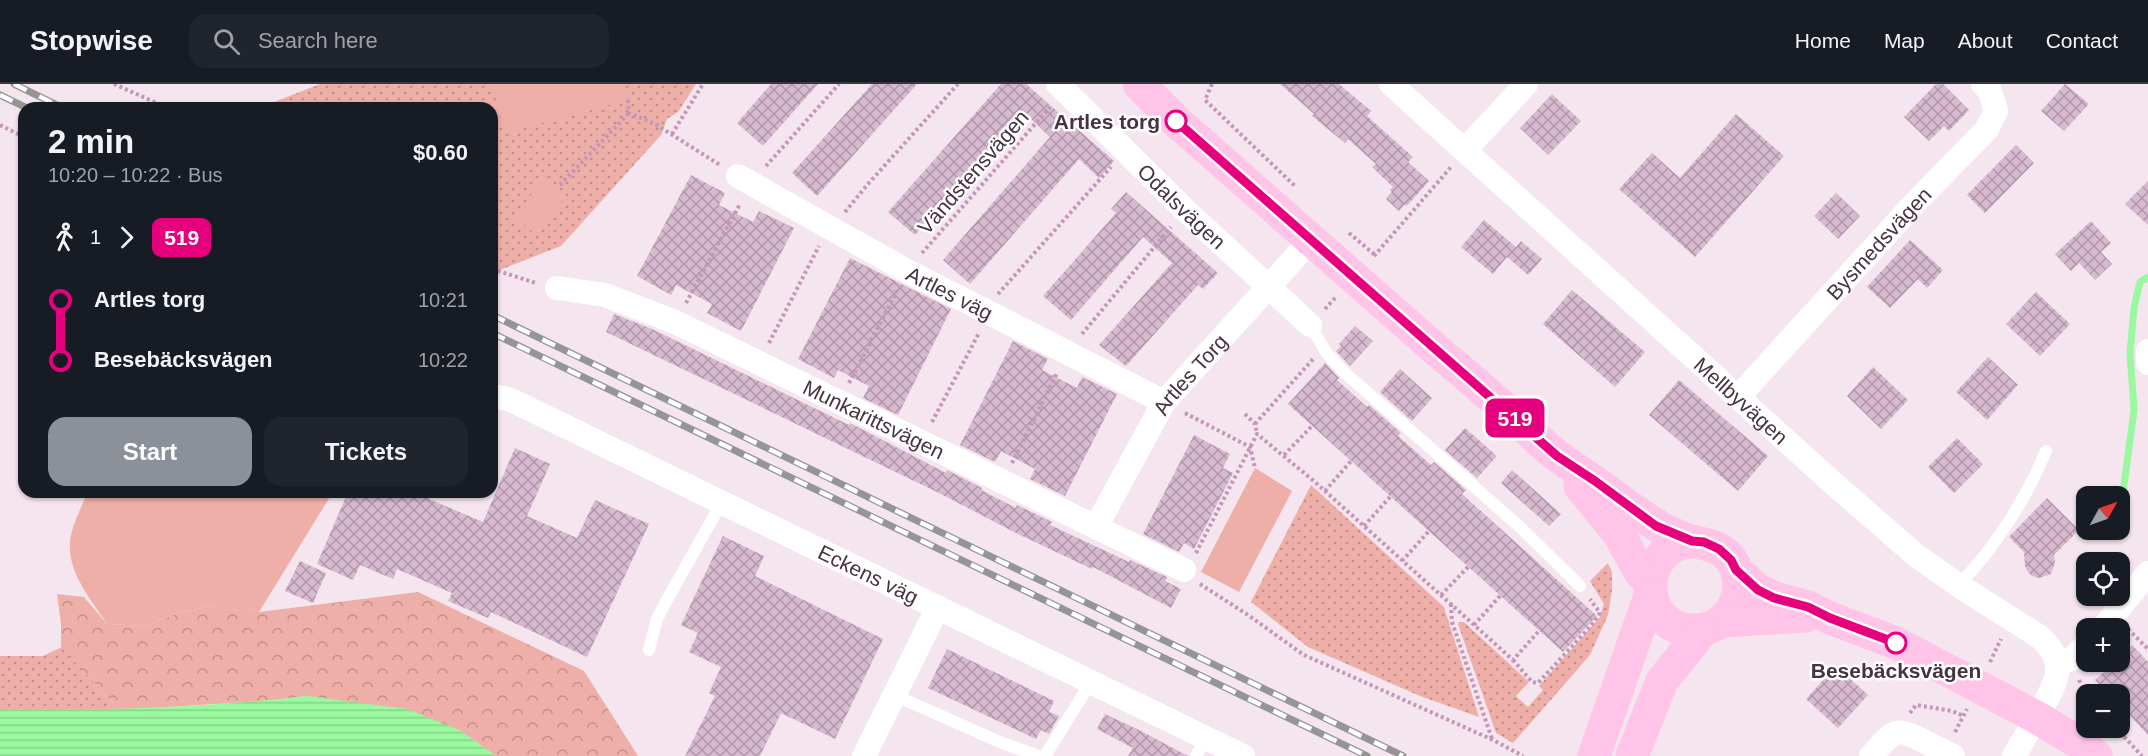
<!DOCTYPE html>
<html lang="en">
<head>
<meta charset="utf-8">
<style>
  body { margin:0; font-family:Arial,sans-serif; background:#20242c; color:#f1f3f6; height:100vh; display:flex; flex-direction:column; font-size:22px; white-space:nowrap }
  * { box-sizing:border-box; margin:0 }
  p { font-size:20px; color:#9ea1a6 }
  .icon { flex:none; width:33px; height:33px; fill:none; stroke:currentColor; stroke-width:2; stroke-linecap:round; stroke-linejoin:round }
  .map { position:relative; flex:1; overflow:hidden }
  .drawer { position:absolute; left:18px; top:18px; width:480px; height:396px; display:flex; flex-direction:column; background:#171b24; border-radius:18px; box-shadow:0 2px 4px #0004 }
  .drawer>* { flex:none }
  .badge { padding:0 12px; border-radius:9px; font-size:21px; line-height:39px }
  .needle { width:39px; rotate:50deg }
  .controls { position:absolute; left:2076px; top:402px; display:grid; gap:12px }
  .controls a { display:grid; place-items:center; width:54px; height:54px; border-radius:12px; background:#171b24; box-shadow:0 2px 4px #0004; font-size:30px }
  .map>.badge { position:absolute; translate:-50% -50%; box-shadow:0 0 0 3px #fff }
  .legs { display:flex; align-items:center; gap:9px; height:66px; padding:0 30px; font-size:20px }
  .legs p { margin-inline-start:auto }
  .overview { display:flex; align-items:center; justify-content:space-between; height:102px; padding:0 30px }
  h1 { font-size:33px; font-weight:700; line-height:45px }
  .button { display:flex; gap:12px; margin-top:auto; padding:12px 30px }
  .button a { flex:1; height:69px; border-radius:18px; background:#8c9099; color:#fff; font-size:24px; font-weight:700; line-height:69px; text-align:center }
  .button a+a { background:#20242c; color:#f1f3f6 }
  ul { padding:0 30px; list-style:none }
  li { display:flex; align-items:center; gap:21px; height:60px; font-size:22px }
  li i { display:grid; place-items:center; width:9px; height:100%; margin:0 8px; background:currentColor }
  li i::after { content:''; width:15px; height:15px; margin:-8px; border:4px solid; border-radius:50%; background:#171b24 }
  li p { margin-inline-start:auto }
  li:first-child i { background:linear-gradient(#0000 50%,currentColor 0) }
  li:last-child i { background:linear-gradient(currentColor 50%,#0000 0) }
  header { display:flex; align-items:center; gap:36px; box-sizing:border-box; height:84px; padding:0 30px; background:#171b24; border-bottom:2px solid #363941 }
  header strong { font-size:28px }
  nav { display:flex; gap:33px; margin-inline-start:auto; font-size:21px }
  .search { width:420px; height:54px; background:#20242c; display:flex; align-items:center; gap:15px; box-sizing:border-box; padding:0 21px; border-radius:18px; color:#9ea1a6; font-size:22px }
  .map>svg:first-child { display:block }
  .grass { fill:url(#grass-dots) }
  .forest { fill:url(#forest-crowns) }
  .green { fill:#eeafa8 }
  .water { fill:url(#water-rules) }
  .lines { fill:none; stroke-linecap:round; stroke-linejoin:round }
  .stream { stroke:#9af89e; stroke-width:7 }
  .building { fill:url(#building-cross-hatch) }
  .path { stroke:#c496b7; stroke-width:4; stroke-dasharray:3 3; stroke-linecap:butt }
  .lane { stroke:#fff; stroke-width:12 }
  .street { stroke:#fff; stroke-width:24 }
  .secondary { stroke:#ffc4e8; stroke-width:33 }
  .rail-casing { stroke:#959595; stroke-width:7 }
  .rail { stroke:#fff; stroke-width:4.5; stroke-dasharray:14; stroke-linecap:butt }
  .line-1-casing { stroke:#fff; stroke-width:14 }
  .line-1 { stroke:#e6007e; stroke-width:9 }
  .stop-1-dot { fill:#fff; stroke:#e6007e; stroke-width:3 }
  .labels { text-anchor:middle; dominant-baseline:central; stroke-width:5; stroke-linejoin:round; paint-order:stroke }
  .stop-label { font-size:21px; font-weight:bold; fill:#473342; stroke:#fff; text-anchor:end }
  .street-label { font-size:21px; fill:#473342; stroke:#fff }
</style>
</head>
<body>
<header>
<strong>Stopwise</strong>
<div class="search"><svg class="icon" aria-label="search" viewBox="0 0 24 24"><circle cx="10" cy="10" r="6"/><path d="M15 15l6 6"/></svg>Search here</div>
<nav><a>Home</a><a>Map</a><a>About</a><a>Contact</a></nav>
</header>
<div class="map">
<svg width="2148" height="672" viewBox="0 0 2148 672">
  <defs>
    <pattern id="grass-dots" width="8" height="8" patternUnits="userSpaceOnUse" patternTransform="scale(1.5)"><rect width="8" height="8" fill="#eeafa8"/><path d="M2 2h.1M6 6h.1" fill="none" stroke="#c38f8a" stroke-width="1.8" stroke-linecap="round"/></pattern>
    <pattern id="forest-crowns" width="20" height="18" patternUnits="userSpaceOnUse" patternTransform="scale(1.5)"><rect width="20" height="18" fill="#eeafa8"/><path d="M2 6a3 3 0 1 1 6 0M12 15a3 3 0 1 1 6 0" fill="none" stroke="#c38f8a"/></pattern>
    <pattern id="water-rules" width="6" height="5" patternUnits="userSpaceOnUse" patternTransform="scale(1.5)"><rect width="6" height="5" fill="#9af89e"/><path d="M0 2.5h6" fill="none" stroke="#86d589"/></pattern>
    <pattern id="building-cross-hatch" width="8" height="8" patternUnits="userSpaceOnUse" patternTransform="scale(1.5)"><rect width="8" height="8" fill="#d7b9d0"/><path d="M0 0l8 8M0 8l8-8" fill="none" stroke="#b097aa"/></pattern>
  </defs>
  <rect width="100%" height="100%" fill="#f4e5ef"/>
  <g class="grass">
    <polygon points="320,0 696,0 678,28 667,35 661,51 561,162 500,186 492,182 492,24 259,24"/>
    <polygon points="1311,401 1444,523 1479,633 1420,612 1308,563 1251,518"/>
    <polygon points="1608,479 1612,488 1612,506 1608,531 1590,571 1513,659 1496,649 1458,540 1459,538 1464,538 1529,598 1516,612 1528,623 1543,606 1539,602 1600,533 1604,520 1590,497"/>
    <polygon points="62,563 119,626 0,626 0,572 43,572"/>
  </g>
  <polygon class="forest" points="418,508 584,587 638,672 496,672 459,646 307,612 266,617 119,626 61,562 61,540 57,510 84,513 107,540 144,542 182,528 213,522 236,522 259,528"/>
  <g class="green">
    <polygon points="492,0 623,0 628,16 505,49"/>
    <polygon points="544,94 566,111 537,151 514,133"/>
    <polygon points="1255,384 1292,407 1239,508 1201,488"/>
    <path d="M88 408H333L259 528 236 522H213L182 528 144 542 107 540C89 513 62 482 72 447 76 434 82 421 88 408Z"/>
  </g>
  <path class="water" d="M307 612 407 625 459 646 496 672H0V626C102 626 205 624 307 612Z"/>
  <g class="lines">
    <polyline class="stream" points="2120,431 2134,326 2130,269 2134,224 2140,198 2148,193"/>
  </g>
  <g class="building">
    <polygon points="771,0 818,0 763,62 737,39"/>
    <polygon points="872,0 917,0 817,112 792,89"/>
    <polygon points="1001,0 1026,0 1114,77 1099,94 1079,75 970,200 943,176 1050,53 1024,28 915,151 888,128"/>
    <polygon points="1280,0 1339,0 1371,27 1367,32 1413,73 1408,78 1429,97 1407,122 1405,120 1399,127 1386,115 1392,108 1390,106 1393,103 1372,83 1376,80 1348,55 1345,59 1312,32 1314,30"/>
    <polygon points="1936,0 1943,0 1969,26 1949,47 1944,42 1929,57 1904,33"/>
    <polygon points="2065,0 2089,20 2064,47 2041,27"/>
    <polygon points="1552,10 1581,37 1548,71 1520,44"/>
    <polygon points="1736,30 1784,72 1695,173 1619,105 1652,69 1680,94"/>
    <polygon points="2016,61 2034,79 1985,129 1967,111"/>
    <polygon points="691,91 725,109 719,121 753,138 759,127 794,144 741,247 707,229 712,220 676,201 671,211 637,192"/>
    <polygon points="2148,97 2148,141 2125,120"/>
    <polygon points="1126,108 1218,189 1203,205 1198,201 1126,282 1099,261 1172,179 1143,153 1071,236 1043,212 1116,129 1111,125"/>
    <polygon points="1836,109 1860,132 1838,155 1814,132"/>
    <polygon points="1484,136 1516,163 1521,157 1542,175 1528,191 1507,173 1493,190 1461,163"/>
    <polygon points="2091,137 2111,159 2101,168 2112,180 2095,196 2079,179 2071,187 2055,170"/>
    <polygon points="1910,156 1943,186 1927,204 1918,195 1890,224 1867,203"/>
    <polygon points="850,174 951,225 898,331 863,314 869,302 838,286 834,294 798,275"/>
    <polygon points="1572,206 1645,268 1615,303 1543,240"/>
    <polygon points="2036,208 2070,240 2040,272 2006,240"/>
    <polygon points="614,230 652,245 849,341 850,339 946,389 947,386 982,404 981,406 1016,424 1017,421 1052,438 1050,441 1129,478 1130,476 1167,493 1165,497 1181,505 1171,524 1093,483 1092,485 1014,448 937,408 606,248"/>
    <polygon points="1355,242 1373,257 1350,282 1336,267 1341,262 1339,260"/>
    <polygon points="1013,257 1048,275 1042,286 1077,304 1082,293 1117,310 1065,412 1030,395 1035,385 1001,367 995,378 960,361"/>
    <polygon points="1988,273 2018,301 1987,336 1956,308"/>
    <polygon points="1325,279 1339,294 1337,296 1367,323 1369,321 1401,349 1398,352 1431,381 1434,378 1466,406 1462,410 1597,532 1563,568 1288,320"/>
    <polygon points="1873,283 1908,316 1881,345 1847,312"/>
    <polygon points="1400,285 1432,314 1412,337 1380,308"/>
    <polygon points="1679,296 1768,372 1738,407 1649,331"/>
    <polygon points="1465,344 1497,372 1477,394 1445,366"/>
    <polygon points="1194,351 1230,370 1223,384 1233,389 1194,465 1184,459 1179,468 1143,450"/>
    <polygon points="1957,354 1983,380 1954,409 1928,383"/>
    <polygon points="515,364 550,380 527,432 577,454 595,416 649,440 587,573 491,528 488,534 448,517 452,509 397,485 393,495 360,481 353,496 317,480 348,408 432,408 429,415 483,438"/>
    <polygon points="1512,386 1561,430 1549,442 1501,399"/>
    <polygon points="2047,414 2079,446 2054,471 2055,478 2051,490 2039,494 2032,492 2028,488 2025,482 2024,468 2009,453"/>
    <polygon points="723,452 764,472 755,492 883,555 835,655 781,629 760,672 685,672 715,612 709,609 721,583 689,568 698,549 681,541"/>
    <polygon points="300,477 326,489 313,519 285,507"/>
    <polygon points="2132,561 2148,578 2148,651 2120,621 2120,610 2109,610 2095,596 2115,578 2120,578 2120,573"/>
    <polygon points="947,565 1054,617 1049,628 1059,632 1049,650 1041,646 1036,655 928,604"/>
    <polygon points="1836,582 1868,611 1838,644 1806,615"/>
    <polygon points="1105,630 1141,647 1188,672 1128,672 1133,664 1097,645"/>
  </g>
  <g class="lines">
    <g class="path">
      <polyline points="114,0 168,24"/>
      <polyline points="1212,0 1205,16 1296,103"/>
      <polyline points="628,16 629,29 655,40 720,81"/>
      <polyline points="0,41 24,53"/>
      <polyline points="672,50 703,0"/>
      <polyline points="766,82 839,0"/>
      <polyline points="560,101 629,29"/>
      <polyline points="845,128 868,100 958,0"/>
      <polyline points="1349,149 1375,171"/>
      <polyline points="922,169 1050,23"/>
      <polyline points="1374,172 1451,83"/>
      <polyline points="492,185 536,199"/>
      <polyline points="998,210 1111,83"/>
      <polyline points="686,219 740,120"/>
      <polyline points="1325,225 1336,213"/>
      <polyline points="1082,250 1171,143"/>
      <polyline points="769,259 819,162"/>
      <polyline points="849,299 897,207"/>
      <polyline points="1185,329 1250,363 1255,384"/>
      <polyline points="1245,330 1255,340 1257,350"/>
      <polyline points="932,338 979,249"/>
      <polyline points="1255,340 1313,275"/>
      <polyline points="1284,371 1312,342"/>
      <polyline points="1012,379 1057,289"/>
      <polyline points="1325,407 1351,377"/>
      <polyline points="1364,442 1390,413"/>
      <polyline points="1196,469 1257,350 1315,398 1513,576 1538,548"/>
      <polyline points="1402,477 1429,447"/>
      <polyline points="1200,500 1248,531 1304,571 1493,656 1523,672"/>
      <polyline points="1441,511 1468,483"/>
      <polyline points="1451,520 1452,538 1492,655"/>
      <polyline points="1474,541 1500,512"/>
      <polyline points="2128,545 2148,565"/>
      <polyline points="1513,576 1532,598 1538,599 1590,543 1600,529 1590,515"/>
      <polyline points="1990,578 2001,555"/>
      <polyline points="2079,596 2086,612"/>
      <polyline points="1910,629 1916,621 1952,627 1964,632"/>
      <polyline points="2116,644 2142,672"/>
      <polyline points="1955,648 1967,625"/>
    </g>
    <g class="lane">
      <polyline points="1310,241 1326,268 1343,287 1520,443 1580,502"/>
      <path d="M1958 501C1993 468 2028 411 2046 367"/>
      <polyline points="649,566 657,535 668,514 722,418"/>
      <polyline points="894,611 1002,659 1039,672"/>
      <polyline points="1045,672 1091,598"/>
      <polyline points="1196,672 1206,654"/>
    </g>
    <g class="street">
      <path id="s1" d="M1058 0 1185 126 1310 241"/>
      <path id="s2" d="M1391 0 1843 408 1917 472 1958 501 2040 553C2050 563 2059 573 2057 589 2055 607 2024 654 2014 672"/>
      <polyline points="1466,65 1526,0"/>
      <path id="s3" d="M738 92 907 187 1164 318"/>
      <path id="s4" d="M557 204 605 211 675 238 1184 486"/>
      <polyline points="2148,267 2148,279"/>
      <path id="s5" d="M492 312 509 315 1243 672"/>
      <path id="s6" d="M1739 312 1913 121 1987 45 1996 27 1990 7 1983 0"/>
      <path id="s7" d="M1096 443 1164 318 1311 156"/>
      <polyline points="2103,544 2148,489"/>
      <polyline points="2057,581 2073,574 2086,561"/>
      <polyline points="864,672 938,523"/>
      <path d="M1871 672C1878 665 1886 653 1896 649 1907 645 1940 667 1953 672"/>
    </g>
    <g class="secondary">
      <path d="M1139 0 1176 37C1267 117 1357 197 1448 276 1470 294 1491 313 1513 332 1528 345 1542 361 1559 373 1579 388 1601 401 1621 417 1636 428 1651 439 1669 448 1676 451 1683 455 1691 457 1707 461 1721 461 1732 477 1750 506 1730 546 1695 546 1639 547 1634 464 1692 457"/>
      <polyline points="1580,402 1619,450 1640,488 1650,499"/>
      <polyline points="1736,486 1758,506 1775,514 1808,523 1830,534 1896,559 2036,633 2081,660 2096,672"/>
      <polyline points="1721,537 1806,532"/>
      <polyline points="1594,672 1651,509"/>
      <polyline points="1632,672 1662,597 1703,546"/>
    </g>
    <g class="rail-casing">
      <g id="rail">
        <polyline points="14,0 63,24"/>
        <polyline points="0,11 27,24"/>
        <polyline points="492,231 1403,672"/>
        <polyline points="492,249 1367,672"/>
      </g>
    </g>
    <use href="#rail" class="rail"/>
  </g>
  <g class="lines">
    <g class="line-1-casing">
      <polyline id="line-1" points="1176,37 1557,372 1595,397 1656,442 1692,457 1704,458 1719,465 1731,476 1736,486 1758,506 1774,514 1808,523 1830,534 1896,559"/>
    </g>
    <use href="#line-1" class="line-1"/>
  </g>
  <g class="stop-1-dot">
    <circle cx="1176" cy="37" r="10"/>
    <circle cx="1896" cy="559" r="10"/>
  </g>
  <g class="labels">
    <g class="stop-label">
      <text x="1160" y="37">Artles torg</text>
      <text x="1896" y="586" text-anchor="middle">Besebäcksvägen</text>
    </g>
    <g class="street-label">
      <text transform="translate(973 88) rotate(-49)">Vändstensvägen</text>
      <text stroke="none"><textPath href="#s1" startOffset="174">Odalsvägen</textPath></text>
      <text stroke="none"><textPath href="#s6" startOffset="207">Bysmedsvägen</textPath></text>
      <text stroke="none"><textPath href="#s3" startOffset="242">Artles väg</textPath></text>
      <text stroke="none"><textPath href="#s7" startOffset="180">Artles Torg</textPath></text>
      <text stroke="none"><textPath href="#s2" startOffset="472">Mellbyvägen</textPath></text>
      <text stroke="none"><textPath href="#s4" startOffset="345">Munkarittsvägen</textPath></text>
      <text stroke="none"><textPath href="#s5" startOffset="417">Eckens väg</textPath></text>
    </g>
  </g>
</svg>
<div class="controls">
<a><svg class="needle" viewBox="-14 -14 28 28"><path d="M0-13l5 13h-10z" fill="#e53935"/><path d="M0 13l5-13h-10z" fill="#9ea1a6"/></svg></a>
<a><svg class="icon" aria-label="locate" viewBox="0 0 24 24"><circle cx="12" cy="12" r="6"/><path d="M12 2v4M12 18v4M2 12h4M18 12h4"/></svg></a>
<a>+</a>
<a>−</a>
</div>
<b class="badge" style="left:1515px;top:334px;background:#e6007e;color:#fff">519</b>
<section class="drawer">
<div class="overview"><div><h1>2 min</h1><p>10:20 – 10:22 · Bus</p></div><b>$0.60</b></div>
<div class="legs"><svg class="icon" aria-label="walk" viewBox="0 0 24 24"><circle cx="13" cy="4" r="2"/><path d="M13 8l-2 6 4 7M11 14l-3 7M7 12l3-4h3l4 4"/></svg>1<svg class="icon" aria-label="forward" viewBox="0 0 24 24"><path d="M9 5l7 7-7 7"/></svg><b class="badge" style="background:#e6007e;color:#fff">519</b></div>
<ul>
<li><i style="color:#e6007e"></i><b>Artles torg</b><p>10:21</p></li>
<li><i style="color:#e6007e"></i><b>Besebäcksvägen</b><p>10:22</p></li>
</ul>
<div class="button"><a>Start</a><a>Tickets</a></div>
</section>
</div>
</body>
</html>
